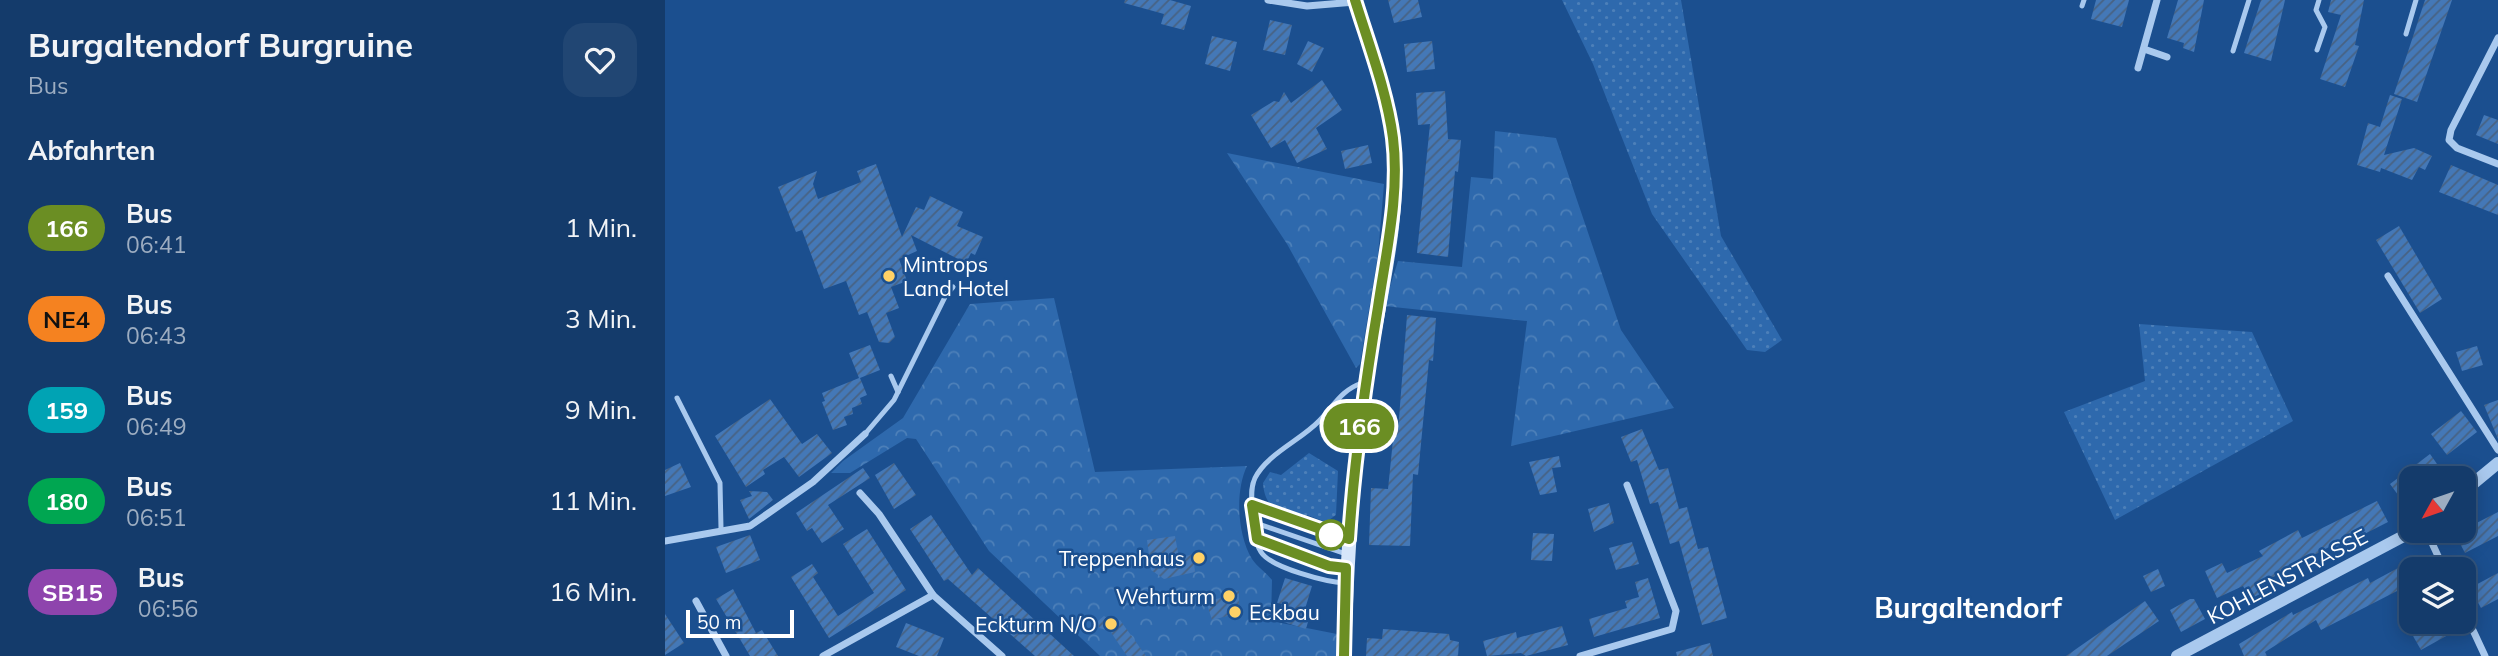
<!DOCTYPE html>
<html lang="de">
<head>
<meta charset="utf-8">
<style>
  body { margin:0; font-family:Mulish,sans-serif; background:#214673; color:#f1f3f6; height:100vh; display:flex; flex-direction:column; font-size:26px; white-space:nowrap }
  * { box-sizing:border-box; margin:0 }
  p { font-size:23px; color:#9dadc1 }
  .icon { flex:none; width:38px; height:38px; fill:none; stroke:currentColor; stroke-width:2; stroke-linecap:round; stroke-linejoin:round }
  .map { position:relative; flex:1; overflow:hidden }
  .side { display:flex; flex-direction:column; background:#143b6b; width:665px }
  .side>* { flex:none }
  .badge { padding:0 14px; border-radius:23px; font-size:24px; line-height:46px }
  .needle { width:46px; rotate:230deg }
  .fabs { position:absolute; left:1734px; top:466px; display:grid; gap:14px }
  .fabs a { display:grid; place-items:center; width:77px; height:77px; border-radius:14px; background:#143b6b; box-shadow:0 4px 18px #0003,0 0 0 2px #33557e; font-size:35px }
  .scale { position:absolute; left:21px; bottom:18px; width:108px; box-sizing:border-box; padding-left:7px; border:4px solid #fff; border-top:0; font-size:19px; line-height:24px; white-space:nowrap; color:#fff; -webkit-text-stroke:5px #1b4f8f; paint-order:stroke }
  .map>.badge { position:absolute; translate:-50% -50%; box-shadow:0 0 0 4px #fff }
  h2 { padding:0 28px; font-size:26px; line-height:63px }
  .round { display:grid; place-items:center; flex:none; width:74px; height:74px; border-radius:21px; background:#214673 }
  .summary { display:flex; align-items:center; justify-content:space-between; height:119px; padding:0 28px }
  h1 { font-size:33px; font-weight:700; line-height:52px }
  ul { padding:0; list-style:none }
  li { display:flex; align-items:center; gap:21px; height:91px; padding:0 28px }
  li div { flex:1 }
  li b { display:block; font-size:26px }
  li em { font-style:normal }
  li .badge { min-width:77px; font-weight:700; text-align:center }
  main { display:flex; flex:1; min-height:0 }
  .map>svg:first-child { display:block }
  .grass { fill:url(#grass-dots) }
  .forest { fill:url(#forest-crowns) }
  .building { fill:url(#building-hatch) }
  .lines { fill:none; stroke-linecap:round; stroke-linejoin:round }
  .service { stroke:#a9c9ee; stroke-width:5 }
  .minor { stroke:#a9c9ee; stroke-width:7 }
  .tertiary { stroke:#a9c9ee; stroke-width:12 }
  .secondary { stroke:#d6e6fa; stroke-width:14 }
  .line-casing { stroke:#fff; stroke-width:16 }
  .line { stroke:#6b8e23; stroke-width:10 }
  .poi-dot { fill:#ffd166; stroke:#1b4f8f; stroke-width:2.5 }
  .stop-dot { fill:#fff; stroke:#6b8e23; stroke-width:3.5 }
  .labels { text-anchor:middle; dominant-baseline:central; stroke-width:5; stroke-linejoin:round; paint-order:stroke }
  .poi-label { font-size:21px; fill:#fff; stroke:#1b4f8f; text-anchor:end }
  .street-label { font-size:21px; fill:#fff; stroke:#1b4f8f }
  .district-label { font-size:28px; font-weight:bold; fill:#fff; stroke:#1b4f8f }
</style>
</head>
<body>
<main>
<section class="side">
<div class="summary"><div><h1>Burgaltendorf Burgruine</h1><p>Bus</p></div><a class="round"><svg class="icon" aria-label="heart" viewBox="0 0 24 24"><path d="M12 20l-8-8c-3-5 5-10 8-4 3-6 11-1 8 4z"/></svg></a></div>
<h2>Abfahrten</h2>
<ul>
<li><span class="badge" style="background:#6b8e23;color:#fff">166</span><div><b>Bus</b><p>06:41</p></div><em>1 Min.</em></li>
<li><span class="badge" style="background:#f58220;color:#111">NE4</span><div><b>Bus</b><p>06:43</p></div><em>3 Min.</em></li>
<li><span class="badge" style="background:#00a3b4;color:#fff">159</span><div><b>Bus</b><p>06:49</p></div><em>9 Min.</em></li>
<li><span class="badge" style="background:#00a651;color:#fff">180</span><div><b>Bus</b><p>06:51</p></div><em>11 Min.</em></li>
<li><span class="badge" style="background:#8e44ad;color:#fff">SB15</span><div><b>Bus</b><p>06:56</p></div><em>16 Min.</em></li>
</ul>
</section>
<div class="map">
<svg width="1833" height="656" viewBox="0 0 1833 656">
  <defs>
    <pattern id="grass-dots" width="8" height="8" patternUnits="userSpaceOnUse" patternTransform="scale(1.75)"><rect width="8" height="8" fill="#2e69ad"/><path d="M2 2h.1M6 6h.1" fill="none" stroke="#4d80b9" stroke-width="1.8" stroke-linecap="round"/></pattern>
    <pattern id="forest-crowns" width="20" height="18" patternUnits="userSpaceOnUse" patternTransform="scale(1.75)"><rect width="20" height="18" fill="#2e69ad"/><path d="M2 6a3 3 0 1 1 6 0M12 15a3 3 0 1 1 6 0" fill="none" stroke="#4d80b9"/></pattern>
    <pattern id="building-hatch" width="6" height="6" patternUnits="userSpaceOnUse" patternTransform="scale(1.75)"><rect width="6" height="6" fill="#4478b7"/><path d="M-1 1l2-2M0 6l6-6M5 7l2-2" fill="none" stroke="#486282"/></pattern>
  </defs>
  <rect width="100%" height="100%" fill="#1b4f8f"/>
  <g class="grass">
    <polygon points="897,0 1016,0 1056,236 1117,340 1100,352 1082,350 987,214 928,64"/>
    <polygon points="1474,324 1587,332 1628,421 1450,520 1399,412 1480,381"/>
    <path d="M644 453 673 471 671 515 661 522 642 515 639 520C616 511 600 511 598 483L605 472 616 475Z"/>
  </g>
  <g class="forest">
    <polygon points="830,131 891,138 956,330 1009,408 846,446 862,321 719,306 733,261 797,267 806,177 828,179"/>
    <polygon points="562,153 719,184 713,255 695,364 691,368 622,244"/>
    <path d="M389 298 430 472 582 466C570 491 572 534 587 559 592 567 601 572 607 580L606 621 677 635 676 656H435L324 551 251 439 242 438 185 473H166L178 461 238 418 305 304Z"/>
  </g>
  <g class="building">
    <polygon points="460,0 505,0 526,6 519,30 496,24 499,14 459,3"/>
    <polygon points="723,0 753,0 757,17 729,23"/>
    <polygon points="1431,0 1464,0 1457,27 1426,19"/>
    <polygon points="1513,0 1539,0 1529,52 1518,48 1519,43 1502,38"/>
    <polygon points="1596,0 1620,0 1606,61 1579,53"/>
    <polygon points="1666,0 1699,0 1690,45 1694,46 1680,87 1655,79 1676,15 1663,12"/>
    <polygon points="1760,0 1787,0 1752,102 1729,94"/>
    <polygon points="605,20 627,25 620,55 598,50"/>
    <polygon points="547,36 572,42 565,71 540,64"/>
    <polygon points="643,41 659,48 647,72 632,64"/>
    <polygon points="767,41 770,69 742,72 739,44"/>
    <polygon points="657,80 677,110 651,128 662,149 632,163 620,140 606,148 586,115 609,101 614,102 619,92 626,103"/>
    <polygon points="780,91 783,139 796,140 793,172 790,171 783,257 752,253 765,124 753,125 751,93"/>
    <polygon points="1725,95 1737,99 1719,155 1749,148 1767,156 1760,170 1754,167 1747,180 1716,168 1715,172 1692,165 1703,123 1715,127"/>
    <polygon points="1819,115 1833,120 1833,144 1811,135"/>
    <polygon points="703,145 707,163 680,169 676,151"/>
    <polygon points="211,164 237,237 251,207 259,210 265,196 298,212 292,226 318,237 310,255 306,253 301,263 246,235 252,251 234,259 242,281 226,287 234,308 221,313 230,337 224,343 214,342 202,312 194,315 181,281 159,289 137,230 131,232 113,187 152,171 148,184 153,199 196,182 192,171"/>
    <polygon points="1786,165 1833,185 1833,215 1774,192"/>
    <polygon points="1734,226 1777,299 1755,313 1711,240"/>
    <polygon points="742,315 771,318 768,361 764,360 753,475 748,474 745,546 704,545 706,488 723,489 729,430 733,431"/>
    <polygon points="205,345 215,370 195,378 202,395 195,398 197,404 187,408 188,414 179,417 182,425 168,430 157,402 160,401 157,393 194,378 184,353"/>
    <polygon points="1812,346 1818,365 1797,371 1791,352"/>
    <polygon points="105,399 137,444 152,434 167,453 134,477 119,457 98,470 100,474 81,487 50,436"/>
    <polygon points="1833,400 1833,439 1819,405"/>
    <polygon points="1796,411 1812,432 1782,455 1766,434"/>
    <polygon points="977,429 994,470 1003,468 1014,509 1022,507 1033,549 1043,547 1062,618 1037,625 1014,541 1005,544 993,502 985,504 972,460 966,462 956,437"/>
    <polygon points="1765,454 1782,478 1746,478 1746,513 1725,484"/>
    <polygon points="894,456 896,467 887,468 892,492 875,495 864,462"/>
    <polygon points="15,463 26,487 0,496 0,470"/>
    <polygon points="229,463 251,495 229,509 210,475"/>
    <polygon points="198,468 205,478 163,505 179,529 157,543 147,528 142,531 131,513"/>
    <polygon points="84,491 102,492 108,500 84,519 75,500 87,496"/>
    <polygon points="1712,501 1723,522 1666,551 1664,547 1599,582 1603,590 1585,599 1578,586 1552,598 1540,571 1557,563 1562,573 1598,556 1594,551 1633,530 1637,538"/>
    <polygon points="944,503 949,523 929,532 923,509"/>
    <polygon points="1833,512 1833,536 1800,553 1790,534"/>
    <polygon points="266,515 307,575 313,568 409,656 370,656 283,579 279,581 245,529"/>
    <polygon points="202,529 241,590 164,638 126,577 147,564 153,573 148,577 173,616 209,593 178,544"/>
    <polygon points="868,533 889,534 887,561 866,560"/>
    <polygon points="85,535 95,560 61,573 51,547"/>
    <polygon points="510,536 514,558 528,554 530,572 499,579 486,570 482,540"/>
    <polygon points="967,542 974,564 951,570 944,548"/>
    <polygon points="1746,561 1746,588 1734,595 1732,591 1656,630 1651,620 1600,652 1602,656 1579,656 1574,644 1627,612 1628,615 1703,578 1705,583"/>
    <polygon points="1493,569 1500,586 1486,592 1478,576"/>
    <polygon points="1833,573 1833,599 1816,608 1805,588"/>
    <polygon points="620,578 647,586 640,609 646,611 641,629 612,620 617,604 612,603"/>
    <polygon points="983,578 995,618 929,637 924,619 962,608 960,601 974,597 970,582"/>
    <polygon points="68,589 91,633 97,630 113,656 85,656 51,599"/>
    <polygon points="566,590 574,591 574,613 547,620 541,601 561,597"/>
    <polygon points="1525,599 1529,599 1540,619 1516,632 1505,610"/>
    <polygon points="1480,601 1494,621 1442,656 1401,656"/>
    <polygon points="0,614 19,643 0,655"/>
    <polygon points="439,616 449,622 455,620 481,656 462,656 445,631 434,628 433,621"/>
    <polygon points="1757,621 1775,621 1783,635 1756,650 1744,629"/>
    <polygon points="241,623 279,638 272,656 254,656 231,647"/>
    <polygon points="897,626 903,645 861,656 856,653 822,656 818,641 851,632 852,638"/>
    <polygon points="718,629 784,634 785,640 794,642 793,656 701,656 702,638 717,639"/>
    <polygon points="1045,643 1048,656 1012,656 1011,652"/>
  </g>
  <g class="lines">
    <g class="service">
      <polyline points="1417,6 1419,0"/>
      <polyline points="1741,34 1751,0"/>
      <polyline points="1652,50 1660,27 1651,10 1654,0"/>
      <polyline points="1568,51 1584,0"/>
      <polyline points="226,376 233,392"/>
      <polyline points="12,398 55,483 56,528"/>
      <polyline points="656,420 681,422 691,431"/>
      <polyline points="200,434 229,400 281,295 288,287"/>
      <polyline points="587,505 683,539"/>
      <polyline points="588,522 681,554"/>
      <polyline points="592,539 664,566 682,568"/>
      <path d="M680 583C662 582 606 568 596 552 589 541 588 523 587 510 587 499 585 488 590 478 602 454 636 440 654 421 669 406 676 390 697 383"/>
    </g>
    <g class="minor">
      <polyline points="603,0 642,6 690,2"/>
      <polyline points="1833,38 1786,130 1784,140 1792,148 1833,164"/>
      <polyline points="1479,49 1502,57"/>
      <polyline points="1473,68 1492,0"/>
      <polyline points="1723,276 1833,450"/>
      <polyline points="195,493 214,514 268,595 337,656"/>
      <polyline points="1761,530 1779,569"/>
      <polyline points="0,541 85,526 148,482 200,434"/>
      <polyline points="31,601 61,656"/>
      <polyline points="1799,611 1820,656"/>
      <polyline points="158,656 268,595"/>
      <polyline points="915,656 1007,629 1011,611 962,485"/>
    </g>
    <g class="tertiary">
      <polyline points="1799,491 1833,463"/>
      <polyline points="1512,656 1750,530"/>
    </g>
    <path class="secondary" d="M679 656C682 564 687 472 701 381 712 305 738 215 728 138 722 91 704 45 690 0"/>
  </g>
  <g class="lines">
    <g class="line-casing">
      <path id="line" d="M679 656 681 568 664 566 592 539 587 505 684 539C689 461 700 385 713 307 721 252 735 194 728 138 722 92 704 45 690 0"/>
    </g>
    <use href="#line" class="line"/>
  </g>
  <g class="poi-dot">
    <circle cx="224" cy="276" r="7"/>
    <circle cx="534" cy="558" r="7"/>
    <circle cx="564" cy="596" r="7"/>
    <circle cx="570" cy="612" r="7"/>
    <circle cx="446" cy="624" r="7"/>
  </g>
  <circle class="stop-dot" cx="666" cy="535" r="14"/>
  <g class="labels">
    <g class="poi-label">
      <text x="238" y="264" text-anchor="start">Mintrops<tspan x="238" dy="24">Land Hotel</tspan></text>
      <text x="520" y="558">Treppenhaus</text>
      <text x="550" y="596">Wehrturm</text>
      <text x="584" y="612" text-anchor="start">Eckbau</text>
      <text x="432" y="624">Eckturm N/O</text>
    </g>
    <g class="street-label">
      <text transform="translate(1622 576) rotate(-28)">KOHLENSTRASSE</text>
    </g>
    <g class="district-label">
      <text x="1303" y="607">Burgaltendorf</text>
    </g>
  </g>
</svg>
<div class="fabs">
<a><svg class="needle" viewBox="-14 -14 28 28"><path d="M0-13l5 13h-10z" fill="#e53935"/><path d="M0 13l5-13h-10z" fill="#9dadc1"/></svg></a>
<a><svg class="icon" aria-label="layers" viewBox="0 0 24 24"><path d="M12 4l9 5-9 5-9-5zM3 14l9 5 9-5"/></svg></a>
</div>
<div class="scale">50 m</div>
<b class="badge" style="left:694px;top:426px;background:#6b8e23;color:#fff">166</b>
</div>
</main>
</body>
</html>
